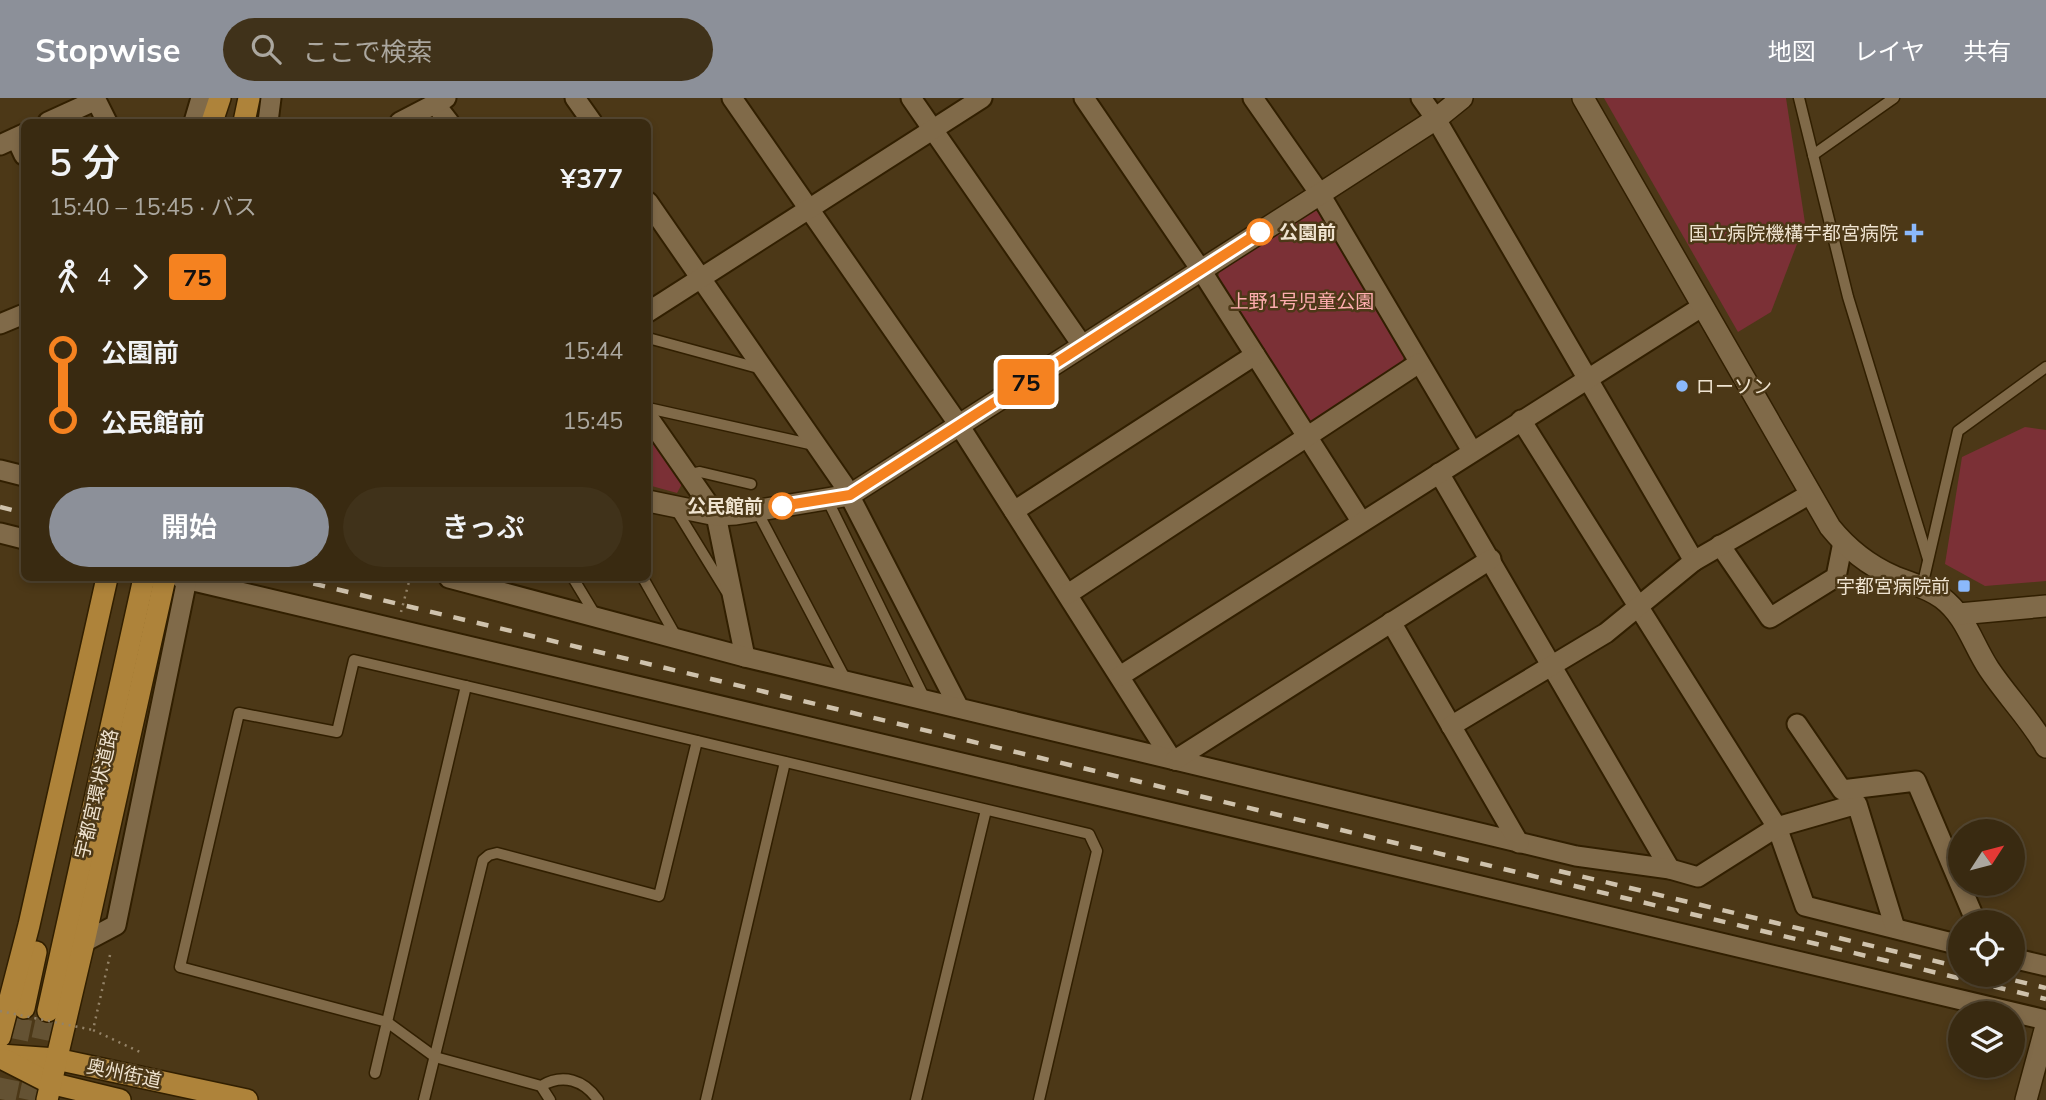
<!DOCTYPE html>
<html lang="ja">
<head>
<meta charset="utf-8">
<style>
  body { margin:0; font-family:Mulish,"Noto Sans JP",sans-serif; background:#40321a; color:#f1f3f6; height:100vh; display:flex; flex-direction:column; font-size:26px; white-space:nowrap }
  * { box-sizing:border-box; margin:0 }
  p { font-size:23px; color:#aba79f }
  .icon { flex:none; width:38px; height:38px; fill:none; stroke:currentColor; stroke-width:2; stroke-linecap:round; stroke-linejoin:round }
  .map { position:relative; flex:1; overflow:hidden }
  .side { position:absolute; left:21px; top:21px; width:630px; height:462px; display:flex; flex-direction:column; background:#392a11; border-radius:10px; box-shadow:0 4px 10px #0003,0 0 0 2px #534631 }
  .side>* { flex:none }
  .badge { padding:0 14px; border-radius:5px; font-size:24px; line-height:46px }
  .needle { width:46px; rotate:54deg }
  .buttons { position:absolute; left:1948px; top:721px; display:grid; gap:14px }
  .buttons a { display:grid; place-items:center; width:77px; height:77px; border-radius:50%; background:#392a11; box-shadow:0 4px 10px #0003,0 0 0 2px #534631; font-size:35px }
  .map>.badge { position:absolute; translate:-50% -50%; box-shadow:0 0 0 4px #fff }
  .legs { display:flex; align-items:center; gap:10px; height:77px; padding:0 28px; font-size:23px }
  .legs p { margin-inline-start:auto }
  .overview { display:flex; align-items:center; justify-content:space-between; height:119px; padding:0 28px }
  h1 { font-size:38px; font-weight:600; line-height:52px }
  .primary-button { display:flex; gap:14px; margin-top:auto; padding:14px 28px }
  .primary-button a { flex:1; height:80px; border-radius:42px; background:#8c9099; color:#fff; font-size:28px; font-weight:600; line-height:80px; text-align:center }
  .primary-button a+a { background:#40321a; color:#f1f3f6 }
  ul { padding:0 28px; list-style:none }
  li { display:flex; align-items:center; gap:24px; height:70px; font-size:26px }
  li i { display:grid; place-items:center; width:10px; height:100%; margin:0 9px; background:currentColor }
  li i::after { content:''; width:18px; height:18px; margin:-9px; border:5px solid; border-radius:50%; background:#392a11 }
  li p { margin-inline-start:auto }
  li:first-child i { background:linear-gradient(#0000 50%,currentColor 0) }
  li:last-child i { background:linear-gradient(currentColor 50%,#0000 0) }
  header { display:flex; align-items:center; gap:42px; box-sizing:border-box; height:98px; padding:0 35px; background:#8c9099; color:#fff }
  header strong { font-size:33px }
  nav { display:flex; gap:38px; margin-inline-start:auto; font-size:24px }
  .search { width:490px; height:63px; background:#40321a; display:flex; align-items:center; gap:18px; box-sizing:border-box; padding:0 24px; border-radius:38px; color:#aba79f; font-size:26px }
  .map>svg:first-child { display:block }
  .green { fill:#7b3036 }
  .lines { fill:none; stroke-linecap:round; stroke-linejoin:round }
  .trunk-tunnel { stroke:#645233; stroke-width:21; stroke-dasharray:21 10; stroke-linecap:butt }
  .service-casing { stroke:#311f00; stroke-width:13 }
  .minor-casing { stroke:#311f00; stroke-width:23 }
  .tertiary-casing { stroke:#311f00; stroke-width:24 }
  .trunk-casing { stroke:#311f00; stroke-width:24 }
  .path { stroke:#948368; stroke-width:2.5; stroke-dasharray:2 5; stroke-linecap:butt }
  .service { stroke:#806a49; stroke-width:10 }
  .minor { stroke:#806a49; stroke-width:19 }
  .tertiary { stroke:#806a49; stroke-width:21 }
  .trunk { stroke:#ae833a; stroke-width:21 }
  .rail { stroke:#cfc2ac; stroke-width:4.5; stroke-dasharray:12 12; stroke-linecap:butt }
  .path-bridge { stroke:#948368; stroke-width:2.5; stroke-dasharray:2 5; stroke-linecap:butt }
  .line-1-casing { stroke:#fff; stroke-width:16 }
  .line-1 { stroke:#f58220; stroke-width:10 }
  .stop-1-dot { fill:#fff; stroke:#f58220; stroke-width:3.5 }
  .poi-dot { fill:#8bb9fc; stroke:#4c3817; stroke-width:2.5 }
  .labels { text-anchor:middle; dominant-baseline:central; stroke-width:5; stroke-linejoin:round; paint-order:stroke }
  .stop-label { font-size:19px; font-weight:bold; fill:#efe3d0; stroke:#4c3817; text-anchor:start }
  .poi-label { font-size:19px; fill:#efe3d0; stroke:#4c3817; text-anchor:end }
  .park-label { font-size:19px; fill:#feadaf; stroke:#4c3817 }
  .street-label { font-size:19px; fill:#efe3d0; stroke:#4c3817 }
</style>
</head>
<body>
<header>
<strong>Stopwise</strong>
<div class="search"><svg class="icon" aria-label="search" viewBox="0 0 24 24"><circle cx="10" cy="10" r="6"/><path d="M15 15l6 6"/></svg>ここで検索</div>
<nav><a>地図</a><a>レイヤ</a><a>共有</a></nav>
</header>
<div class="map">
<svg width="2046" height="1002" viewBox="0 0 2046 1002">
  <rect width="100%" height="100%" fill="#4c3817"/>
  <g class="green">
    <polygon points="1604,0 1786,0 1805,125 1771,214 1738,234"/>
    <polygon points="1312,111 1323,116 1405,256 1401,267 1315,325 1305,322 1217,183 1220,172"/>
    <polygon points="2025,329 2046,332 2046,483 1985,488 1945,466 1962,359"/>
    <polygon points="648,336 682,386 677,395 648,387"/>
  </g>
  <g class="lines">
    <g class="trunk-tunnel">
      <polyline points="5,1002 24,910"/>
      <polyline points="29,1002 48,913"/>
    </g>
    <g class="service-casing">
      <g id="service">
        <polyline points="1799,0 1848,199 1928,461"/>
        <polyline points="1813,57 1894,0"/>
        <polyline points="648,240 762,271"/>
        <polyline points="648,310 814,347"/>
        <polyline points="686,377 700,374 751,386"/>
        <polyline points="827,401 925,601"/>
        <polyline points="675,410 726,493"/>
        <polyline points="757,413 846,582"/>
        <polyline points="573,480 596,518"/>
        <polyline points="643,480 677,540"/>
        <polyline points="1922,489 1958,333 2046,269"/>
        <polyline points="375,975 387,924 180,869 239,615 337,634 354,562 466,588"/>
        <polyline points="541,988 550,1002"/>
        <polyline points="424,1002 483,762 489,757 497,755 659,798 697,643"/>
        <path d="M598 1002C584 982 563 975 541 988L435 959 387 924 466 588 1089 736 1097 753 1039 1002"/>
        <polyline points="706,1002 785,664"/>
        <polyline points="916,1002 986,712"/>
      </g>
    </g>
    <g class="minor-casing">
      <g id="minor">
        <polyline points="575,0 592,24"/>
        <polyline points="732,0 959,327 1171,660 1175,662"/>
        <polyline points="911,0 1082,247"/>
        <polyline points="1084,0 1201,172 1361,423"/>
        <polyline points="1253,0 1320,96 1472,353"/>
        <polyline points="1421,0 1436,21 1694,463"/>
        <polyline points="435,6 449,24"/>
        <polyline points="48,24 96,2 107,24"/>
        <polyline points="194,24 201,0"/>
        <polyline points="268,24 271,0"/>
        <polyline points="400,24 446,0"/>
        <polyline points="16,40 24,57"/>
        <polyline points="0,47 24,36"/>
        <polyline points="648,104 844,387 958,608"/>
        <polyline points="648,214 982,0"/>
        <polyline points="0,226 24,216"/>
        <polyline points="648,319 716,417 745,559"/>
        <polyline points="1521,322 1777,729 1805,808 1960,847"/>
        <polyline points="0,372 24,378"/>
        <polyline points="1439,375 1670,771"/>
        <polyline points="1014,413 1255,257"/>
        <polyline points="0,435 24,441"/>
        <polyline points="1720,447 1770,520 1836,479 1843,444"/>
        <polyline points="181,480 2046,922"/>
        <polyline points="449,480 745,559 1576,758 1670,771 1698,779 1777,729 1857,706 1895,830"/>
        <polyline points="1068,496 1419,265"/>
        <polyline points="1391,524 1519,745"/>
        <polyline points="1120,578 1703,208"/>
        <polyline points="1797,626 1842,692 1916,683 1976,824"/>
        <polyline points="1451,628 1606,535 1694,463 1810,396"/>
        <polyline points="1175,662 1491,461"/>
        <polyline points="84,844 116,827 187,481"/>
        <polyline points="2012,860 2046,868"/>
      </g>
    </g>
    <g class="tertiary-casing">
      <g id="tertiary">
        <path d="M1583 0 1830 429C1847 450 1868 467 1893 478 1909 485 1927 489 1942 500 1966 518 1973 547 1989 571 2007 598 2030 621 2046 649"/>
        <polyline points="648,403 716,417 736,416 850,397 1320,96 1436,21 1462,0"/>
        <polyline points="1959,516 2046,508"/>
        <polyline points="2026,1002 2046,928"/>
      </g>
    </g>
    <g class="trunk-casing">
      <g id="trunk">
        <polyline points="212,24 220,0"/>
        <polyline points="244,24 249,0"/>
        <polyline points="24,910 36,854"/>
        <polyline points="48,913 144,480"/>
        <polyline points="0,939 29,827 107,480"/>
        <polyline points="0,957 56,961 247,1002"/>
        <polyline points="5,962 50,985 120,1002"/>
        <polyline points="47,1002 84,844 165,480"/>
      </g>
    </g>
    <g class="path">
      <polyline points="401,514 410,480"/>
      <polyline points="110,857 93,932 142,955"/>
    </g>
    <use href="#service" class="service"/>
    <use href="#minor" class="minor"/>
    <use href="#tertiary" class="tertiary"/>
    <use href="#trunk" class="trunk"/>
    <g class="rail">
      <polyline points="0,409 24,415"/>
      <polyline points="290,480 2046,901"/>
      <polyline points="1559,773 1960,869"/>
      <polyline points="1992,877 2046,890"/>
    </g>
    <polyline class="path-bridge" points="0,913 93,932"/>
  </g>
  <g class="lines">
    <g class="line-1-casing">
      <polyline id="line-1" points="782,408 850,397 1260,134"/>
    </g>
    <use href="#line-1" class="line-1"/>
  </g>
  <g class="stop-1-dot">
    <circle cx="1260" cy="134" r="12"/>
    <circle cx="782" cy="408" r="12"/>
  </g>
  <g class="poi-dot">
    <path d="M1910.5 124.5h7v7h7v7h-7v7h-7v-7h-7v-7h7z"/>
    <circle cx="1682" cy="288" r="7"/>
    <rect x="1957" y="481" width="14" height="14" rx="3.5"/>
  </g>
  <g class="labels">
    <g class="stop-label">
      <text x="1279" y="134">公園前</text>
      <text x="763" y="408" text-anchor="end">公民館前</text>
    </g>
    <g class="poi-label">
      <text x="1898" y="135">国立病院機構宇都宮病院</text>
      <text x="1696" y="288" text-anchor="start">ローソン</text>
      <text x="1950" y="488">宇都宮病院前</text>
    </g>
    <g class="park-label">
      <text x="1302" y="203">上野1号児童公園</text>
    </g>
    <g class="street-label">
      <text transform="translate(96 696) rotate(-77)">宇都宮環状道路</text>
      <text transform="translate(124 975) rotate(12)">奥州街道</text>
    </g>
  </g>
</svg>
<div class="buttons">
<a><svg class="needle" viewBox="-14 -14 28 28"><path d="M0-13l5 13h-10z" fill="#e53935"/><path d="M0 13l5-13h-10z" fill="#aba79f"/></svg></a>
<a><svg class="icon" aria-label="locate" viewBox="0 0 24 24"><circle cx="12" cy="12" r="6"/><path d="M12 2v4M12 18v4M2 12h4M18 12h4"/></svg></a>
<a><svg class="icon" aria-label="layers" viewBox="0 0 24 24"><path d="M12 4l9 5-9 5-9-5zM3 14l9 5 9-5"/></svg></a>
</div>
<b class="badge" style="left:1026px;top:284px;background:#f58220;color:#111">75</b>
<section class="side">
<div class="overview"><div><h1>5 分</h1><p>15:40 – 15:45 · バス</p></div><b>¥377</b></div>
<div class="legs"><svg class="icon" aria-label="walk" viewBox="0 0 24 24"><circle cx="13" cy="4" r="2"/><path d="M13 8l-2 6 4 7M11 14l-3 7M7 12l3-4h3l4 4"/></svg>4<svg class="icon" aria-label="forward" viewBox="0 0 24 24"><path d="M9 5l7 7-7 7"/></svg><b class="badge" style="background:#f58220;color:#111">75</b></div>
<ul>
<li><i style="color:#f58220"></i><b>公園前</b><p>15:44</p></li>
<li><i style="color:#f58220"></i><b>公民館前</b><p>15:45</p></li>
</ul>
<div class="primary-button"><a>開始</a><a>きっぷ</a></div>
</section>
</div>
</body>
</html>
